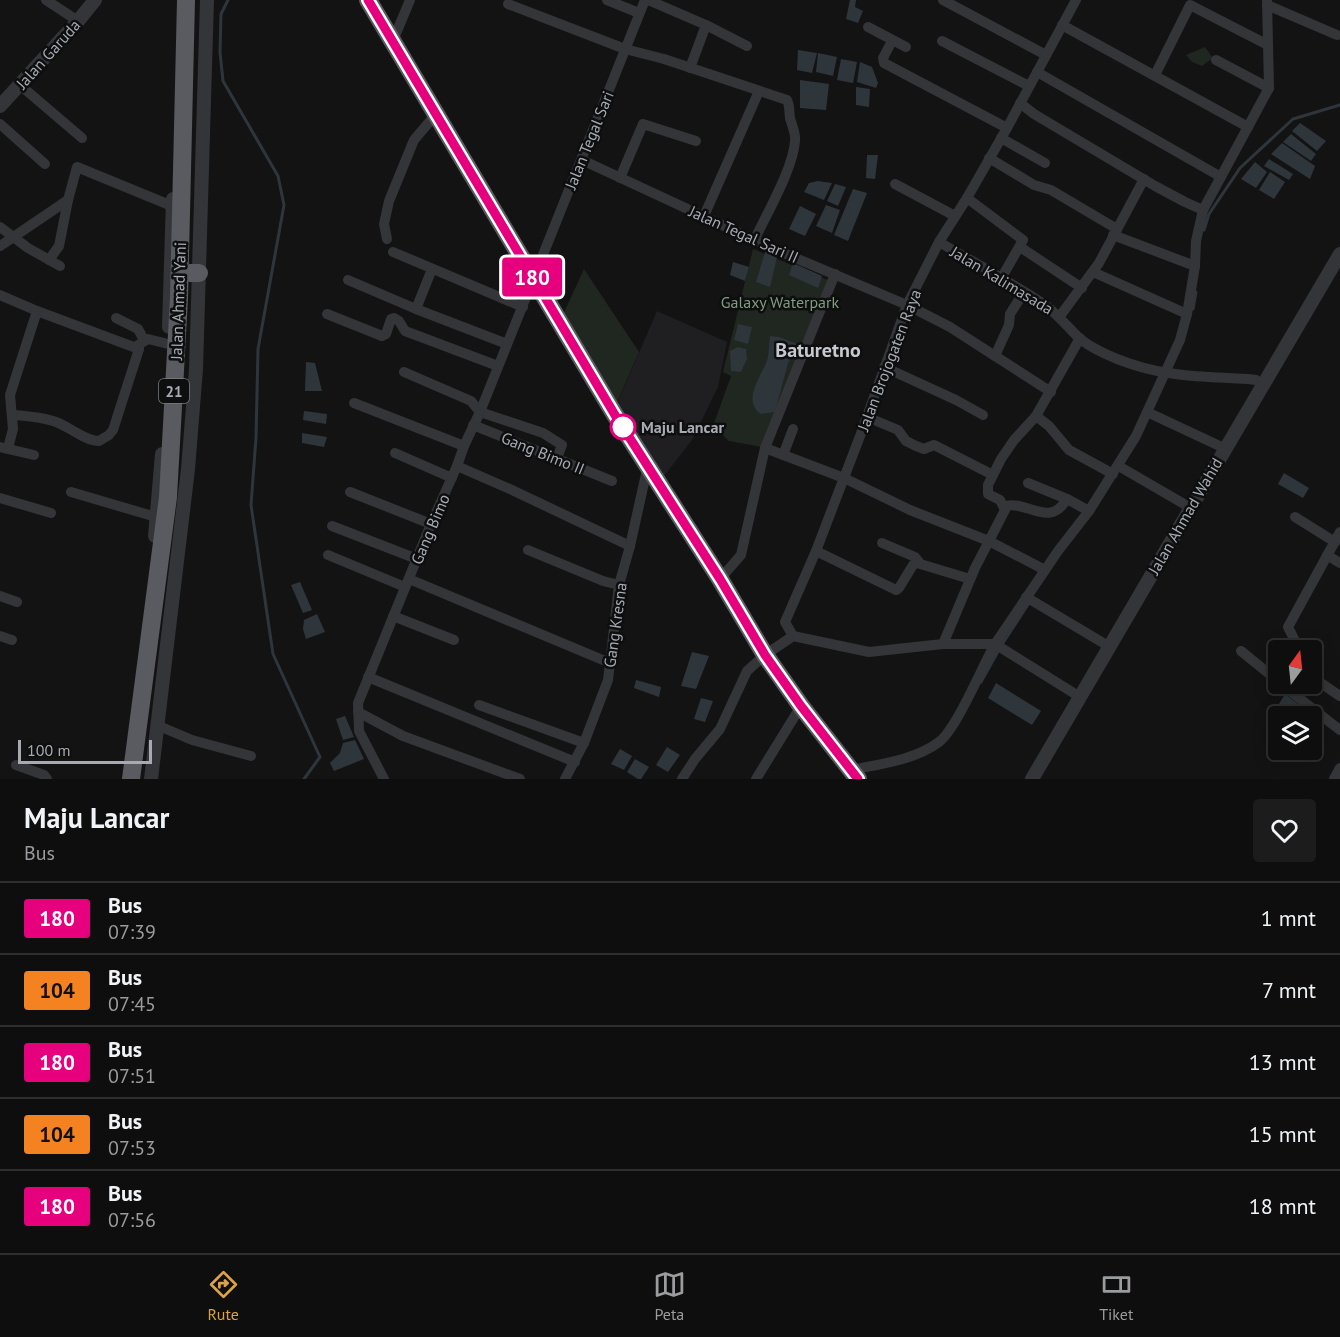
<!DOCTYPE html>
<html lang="id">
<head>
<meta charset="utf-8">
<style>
  body { margin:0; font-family:"PT Sans",sans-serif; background:#1c1c1d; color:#f1f3f6; height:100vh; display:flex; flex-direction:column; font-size:22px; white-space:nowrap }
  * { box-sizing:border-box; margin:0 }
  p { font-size:20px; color:#9b9c9e }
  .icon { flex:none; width:33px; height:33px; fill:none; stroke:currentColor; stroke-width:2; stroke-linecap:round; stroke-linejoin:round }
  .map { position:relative; height:779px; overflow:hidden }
  .sheet { display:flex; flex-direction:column; background:#0e0e0f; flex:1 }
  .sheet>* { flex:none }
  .badge { padding:0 12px; border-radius:4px; font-size:21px; line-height:39px }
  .needle { width:39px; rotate:15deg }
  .buttons { position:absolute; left:1268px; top:640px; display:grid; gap:12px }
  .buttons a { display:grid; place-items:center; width:54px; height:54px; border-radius:6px; background:#0e0e0f; box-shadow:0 3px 15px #0003,0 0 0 2px #2e2e2f; font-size:30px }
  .scale { position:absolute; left:18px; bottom:15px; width:134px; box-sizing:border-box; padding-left:6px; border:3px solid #a6abb3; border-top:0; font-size:16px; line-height:21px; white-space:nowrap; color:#a6abb3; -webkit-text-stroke:4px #0e0e0f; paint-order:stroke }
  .map>.badge { position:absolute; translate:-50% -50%; box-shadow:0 0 0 3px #fff }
  .round { display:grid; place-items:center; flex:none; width:63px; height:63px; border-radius:6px; background:#1c1c1d }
  .overview { display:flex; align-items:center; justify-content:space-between; height:102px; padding:0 24px }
  h1 { font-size:28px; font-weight:800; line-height:45px }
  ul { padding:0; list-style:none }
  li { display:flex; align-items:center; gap:18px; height:72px; padding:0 24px; border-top:2px solid #2e2e2f }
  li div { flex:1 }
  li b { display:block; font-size:22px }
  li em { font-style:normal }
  li .badge { min-width:66px; font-weight:700; text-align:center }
  .tabs { display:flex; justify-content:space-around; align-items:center; height:84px; border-top:2px solid #2e2e2f; background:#0e0e0f; font-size:16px; color:#9b9c9e }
  .tabs a { display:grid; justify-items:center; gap:3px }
  .tabs .on { color:#dea242 }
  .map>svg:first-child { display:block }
  .built { fill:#1f1f21 }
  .green { fill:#202620 }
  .water { fill:#2e363c }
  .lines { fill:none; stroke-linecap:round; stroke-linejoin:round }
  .stream { stroke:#2e363c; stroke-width:3 }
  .minor { stroke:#343539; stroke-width:10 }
  .tertiary { stroke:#343539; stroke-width:14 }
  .trunk { stroke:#595b60; stroke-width:18 }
  .line-casing { stroke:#fff; stroke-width:14 }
  .line { stroke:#e6007e; stroke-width:9 }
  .stop-dot { fill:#fff; stroke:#e6007e; stroke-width:3 }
  .labels { text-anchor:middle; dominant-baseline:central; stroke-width:5; stroke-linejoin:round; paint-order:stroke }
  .shield { fill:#0e0e0f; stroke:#787c82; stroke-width:1.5 }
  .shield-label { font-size:15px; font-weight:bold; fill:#a6abb3 }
  .street-label { font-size:16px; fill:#a6abb3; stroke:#0e0e0f }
  .park-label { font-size:16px; fill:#7f9c7f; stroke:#0e0e0f }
  .stop-label { font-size:16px; font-weight:bold; fill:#a6abb3; stroke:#0e0e0f; text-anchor:start }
  .quarter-label { font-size:20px; font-weight:bold; fill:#c6c9d0; stroke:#0e0e0f }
</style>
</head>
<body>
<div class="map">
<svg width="1340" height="779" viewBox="0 0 1340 779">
  <rect width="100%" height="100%" fill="#131314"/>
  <polygon class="built" points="657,311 727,342 718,387 692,440 660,481 614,411"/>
  <g class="green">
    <polygon points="1205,47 1213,58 1202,66 1192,62 1186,55"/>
    <polygon points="753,249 830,281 762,447 729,441 713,426 731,376 723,372"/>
    <polygon points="584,269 639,352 613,412 562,317"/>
  </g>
  <g class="water">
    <polygon points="850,0 856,0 855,7 863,11 858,23 846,19"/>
    <polygon points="798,50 817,53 812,73 797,70"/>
    <polygon points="818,53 837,57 833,76 816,72"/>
    <polygon points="841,59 857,62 853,83 837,80"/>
    <polygon points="860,62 872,67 878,83 876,88 857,82"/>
    <polygon points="800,80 829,84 826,110 800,108"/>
    <polygon points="856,87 870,89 869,107 856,105"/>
    <polygon points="1300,123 1326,141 1317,151 1292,131"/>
    <polygon points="1291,134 1316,154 1311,161 1283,142"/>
    <polygon points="1282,143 1315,166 1310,179 1271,154"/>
    <polygon points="867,155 878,155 875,179 866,178"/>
    <polygon points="1269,159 1293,174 1289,180 1264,166"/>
    <polygon points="1255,162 1267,172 1256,188 1241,179"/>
    <polygon points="1270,172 1285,182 1274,199 1259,190"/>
    <polygon points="818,181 832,183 824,200 804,192 809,183"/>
    <polygon points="835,184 846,187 838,206 827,201"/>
    <polygon points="853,189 867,193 848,241 834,235"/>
    <polygon points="826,205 840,210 832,233 816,226"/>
    <polygon points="800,206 816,214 805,236 789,229"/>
    <polygon points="767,246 778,253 770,287 756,282"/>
    <polygon points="733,262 749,267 745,281 730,275"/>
    <polygon points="793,263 822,276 818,288 789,275"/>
    <polygon points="738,324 752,327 748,344 734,340"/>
    <path d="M770 336 779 337 797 344 798 348 788 363 775 412 761 414C742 401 760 378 767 361 769 354 769 344 770 336Z"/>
    <polygon points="738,347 746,349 747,359 741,372 731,371 730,351"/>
    <polygon points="306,362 315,363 322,391 305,391"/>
    <polygon points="304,411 327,414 326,424 303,420"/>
    <polygon points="302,433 327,437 324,447 302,443"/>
    <polygon points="1284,473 1309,488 1303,498 1278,484"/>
    <polygon points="300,582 312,610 303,613 291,585"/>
    <polygon points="317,614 325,632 306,639 303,629 304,620"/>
    <polygon points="692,652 709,656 696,689 681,686"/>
    <polygon points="636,680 661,687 659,697 634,688"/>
    <polygon points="996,683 1041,711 1032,725 988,698"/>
    <polygon points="1285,694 1312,715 1310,717 1278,717 1273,714"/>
    <polygon points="701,698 713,701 705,722 694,719"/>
    <polygon points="345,716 354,737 343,740 336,719"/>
    <polygon points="355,740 364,759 334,771 330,763 340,753 343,743"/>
    <polygon points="667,747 680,755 668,772 656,765"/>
    <polygon points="620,749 632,756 624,770 611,764"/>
    <polygon points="635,759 649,767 641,779 638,779 627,772"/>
  </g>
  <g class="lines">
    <g class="stream">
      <polyline points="228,0 221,14 220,52 223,81 278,176 284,205 258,349 256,438 251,505 273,654 320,757 304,779"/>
      <polyline points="1204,230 1209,214 1240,168 1293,119 1340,105"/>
      <polyline points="1193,309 1196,292"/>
      <polyline points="981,682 1001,646 1029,603"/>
    </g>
    <g class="minor">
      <polyline points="46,0 78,21"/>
      <polyline points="607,0 639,13"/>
      <polyline points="648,0 706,25 747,46"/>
      <polyline points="943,0 1046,55"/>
      <path d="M508 4 625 49 664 59 787 100C790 106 789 112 790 118 792 126 796 133 795 141 793 169 767 213 755 239"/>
      <polyline points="1267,5 1337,35"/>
      <polyline points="1062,25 1248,127"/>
      <polyline points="868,27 906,47"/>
      <polyline points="892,41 883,58 884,63 1007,128"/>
      <polyline points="942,41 1029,86"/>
      <polyline points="392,43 410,0"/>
      <polyline points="1216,60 1269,88"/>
      <polyline points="690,68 706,25"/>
      <polyline points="1037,72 1221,177"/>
      <polyline points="1155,75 1190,5 1268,45"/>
      <polyline points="20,85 82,138"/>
      <polyline points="1020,103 1034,114 1155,186 1185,202 1203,210"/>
      <polyline points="0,124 45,164"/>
      <polyline points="1001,138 1045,163"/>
      <polyline points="989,158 1034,185 1051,190 1117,229"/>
      <polyline points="582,160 767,246 907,305 950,327 1051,392"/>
      <polyline points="620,178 643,124 696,141"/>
      <polyline points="895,184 955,216"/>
      <polyline points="967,198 1023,240 1002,277"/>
      <polyline points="704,216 759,91"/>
      <polyline points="0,227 28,248 60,266"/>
      <polyline points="1113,235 1195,266"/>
      <polyline points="387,239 384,224 389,201 414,140 436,114"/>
      <path d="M939 242C975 263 1011 282 1045 305 1058 315 1067 326 1078 337 1090 348 1115 359 1131 364 1169 377 1209 377 1248 379L1256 380 1262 385"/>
      <polyline points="0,246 68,200"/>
      <polyline points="1020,247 1082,288"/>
      <polyline points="393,252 523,307"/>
      <polyline points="49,260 59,246 68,200 77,167 172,206"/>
      <polyline points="1093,272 1187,314"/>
      <polyline points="348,280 416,309 507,344"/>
      <polyline points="0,295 37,311 139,349"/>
      <polyline points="416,309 432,269"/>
      <polyline points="327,314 382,336 386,334 391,319 394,318 399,321 405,331 498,366"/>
      <polyline points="1060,316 1099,263 1144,179"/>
      <polyline points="116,318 138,329 144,340"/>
      <polyline points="995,356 1009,325 1010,314 1024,292"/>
      <polyline points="884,367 956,400 983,415"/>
      <polyline points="404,372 471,401 480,412 543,433 562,445 557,458"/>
      <polyline points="354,403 464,446"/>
      <polyline points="1147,412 1224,448"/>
      <path d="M13 415C28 416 42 417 56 422 70 427 85 441 99 441L109 435 113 430 139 349 138 345 148 339 168 344"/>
      <polyline points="1036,416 1049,426 1069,450 1113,474"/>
      <polyline points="867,417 898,430 906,441 916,446 924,449 934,445 993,475"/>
      <polyline points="473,425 612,481"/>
      <polyline points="0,447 34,455"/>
      <polyline points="8,448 13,429 10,395 37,311"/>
      <polyline points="765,448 844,478 910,510 989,541 1045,570"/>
      <polyline points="395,453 452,478"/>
      <polyline points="783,455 793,429"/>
      <polyline points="457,466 512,490 630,546"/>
      <polyline points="1122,468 1191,508"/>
      <polyline points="1028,483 1067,499 1089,511 1058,551 995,644 1080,697"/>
      <polyline points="71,492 156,517"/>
      <polyline points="350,492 431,524"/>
      <polyline points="0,498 51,513"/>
      <path d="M1005 506C1027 500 1049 529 1067 499"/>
      <polyline points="1089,511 1136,436 1180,340 1187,314 1195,266 1196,241 1203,210 1269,88 1267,0"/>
      <polyline points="1295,517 1335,542"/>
      <polyline points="332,526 417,559"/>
      <polyline points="882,543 915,557 919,562"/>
      <polyline points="528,550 603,581 619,585"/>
      <polyline points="816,551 896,590 899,588 913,565 917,563 970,579"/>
      <polyline points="328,555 405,587"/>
      <polyline points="1327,555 1340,563"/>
      <polyline points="409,579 610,663"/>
      <polyline points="720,579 741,555 765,448 835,274"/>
      <polyline points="0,596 17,602"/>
      <polyline points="1026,597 1110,647"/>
      <polyline points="393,616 454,640"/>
      <polyline points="0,636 12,640"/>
      <polyline points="793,636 785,622 816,551 860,436 907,305 939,242 967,198 1007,128 1076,0"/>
      <polyline points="943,644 975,568 1005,510 1000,500 988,494 988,485 1001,459 1014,440 1036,416 1080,338"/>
      <polyline points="1241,651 1278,681"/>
      <polyline points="1299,651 1298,647 1288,627 1340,532"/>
      <polyline points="368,677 575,762"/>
      <polyline points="1312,677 1340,696"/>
      <polyline points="1281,684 1340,730"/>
      <polyline points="479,705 584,743"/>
      <polyline points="358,712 403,736 520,779"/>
      <polyline points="159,726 192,740 251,756"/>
      <polyline points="16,765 44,775 47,779"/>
      <polyline points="384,779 359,731 358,703 431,524 457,466 464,446 480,412 645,0"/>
      <polyline points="565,779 584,743 608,680 619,585 630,546 648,465"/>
      <path d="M682 779 695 759 720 729 747 671 765 655 793 636 869 652 943 644H995C982 667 957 728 939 742 915 760 880 764 851 770"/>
      <polyline points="756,779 801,706"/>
      <polyline points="1334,779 1340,768"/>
    </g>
    <g class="tertiary">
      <polyline points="0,106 78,21 95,0"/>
      <polyline points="169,327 173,199"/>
      <polyline points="155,536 162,454"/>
      <polyline points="151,779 188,469 196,369 207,0"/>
      <path d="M1032 779C1135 604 1236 429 1340 254"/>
    </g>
    <g class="trunk">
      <polyline points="368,0 615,415 720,579 765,655 801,706 858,779"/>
      <polyline points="190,273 199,273"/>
      <polyline points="131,779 168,497 179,298 186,0"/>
    </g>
  </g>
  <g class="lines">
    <g class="line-casing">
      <polyline id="line" points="368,0 615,415 720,579 765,655 801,706 858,779"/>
    </g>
    <use href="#line" class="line"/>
  </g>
  <circle class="stop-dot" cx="623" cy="427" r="12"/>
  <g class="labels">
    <rect class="shield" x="159" y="379" width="30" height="24" rx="4.5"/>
    <g class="shield-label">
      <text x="174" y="391">21</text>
    </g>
    <g class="street-label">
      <text transform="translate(48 54) rotate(-48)">Jalan Garuda</text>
      <text transform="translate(589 140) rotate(-68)">Jalan Tegal Sari</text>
      <text transform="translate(744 234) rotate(24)">Jalan Tegal Sari II</text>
      <text transform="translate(1002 280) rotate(31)">Jalan Kalimasada</text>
      <text transform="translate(178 301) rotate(-88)">Jalan Ahmad Yani</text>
      <text transform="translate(889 360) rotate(-69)">Jalan Brojogaten Raya</text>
      <text transform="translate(543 453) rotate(22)">Gang Bimo II</text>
      <text transform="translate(1185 516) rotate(-60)">Jalan Ahmad Wahid</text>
      <text transform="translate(430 529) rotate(-67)">Gang Bimo</text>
      <text transform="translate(615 625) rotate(-82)">Gang Kresna</text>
    </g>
    <g class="park-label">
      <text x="780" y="302">Galaxy Waterpark</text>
    </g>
    <g class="stop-label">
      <text x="641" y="427">Maju Lancar</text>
    </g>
    <g class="quarter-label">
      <text x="818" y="350">Baturetno</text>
    </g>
  </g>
</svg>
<div class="buttons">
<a><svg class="needle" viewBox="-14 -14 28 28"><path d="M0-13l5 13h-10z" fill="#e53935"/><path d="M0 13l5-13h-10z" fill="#9b9c9e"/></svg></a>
<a><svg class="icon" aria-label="layers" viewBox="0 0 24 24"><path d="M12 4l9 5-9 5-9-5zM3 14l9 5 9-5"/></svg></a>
</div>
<div class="scale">100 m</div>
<b class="badge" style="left:532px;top:277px;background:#e6007e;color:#fff">180</b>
</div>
<section class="sheet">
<div class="overview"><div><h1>Maju Lancar</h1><p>Bus</p></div><a class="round"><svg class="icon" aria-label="heart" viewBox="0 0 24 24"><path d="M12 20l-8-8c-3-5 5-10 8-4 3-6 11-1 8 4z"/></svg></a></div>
<ul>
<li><span class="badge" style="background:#e6007e;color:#fff">180</span><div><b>Bus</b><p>07:39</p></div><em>1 mnt</em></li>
<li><span class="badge" style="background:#f58220;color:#111">104</span><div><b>Bus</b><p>07:45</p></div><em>7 mnt</em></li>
<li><span class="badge" style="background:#e6007e;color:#fff">180</span><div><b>Bus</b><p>07:51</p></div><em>13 mnt</em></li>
<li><span class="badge" style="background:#f58220;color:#111">104</span><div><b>Bus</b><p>07:53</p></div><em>15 mnt</em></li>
<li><span class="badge" style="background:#e6007e;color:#fff">180</span><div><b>Bus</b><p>07:56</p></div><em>18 mnt</em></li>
</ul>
</section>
<nav class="tabs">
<a class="on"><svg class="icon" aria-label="directions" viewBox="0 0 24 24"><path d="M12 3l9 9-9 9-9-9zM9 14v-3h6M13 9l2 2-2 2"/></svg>Rute</a>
<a><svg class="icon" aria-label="map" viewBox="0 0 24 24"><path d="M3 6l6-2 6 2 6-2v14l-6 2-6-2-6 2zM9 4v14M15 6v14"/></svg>Peta</a>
<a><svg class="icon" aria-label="tickets" viewBox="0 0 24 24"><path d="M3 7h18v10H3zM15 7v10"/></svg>Tiket</a>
</nav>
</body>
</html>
